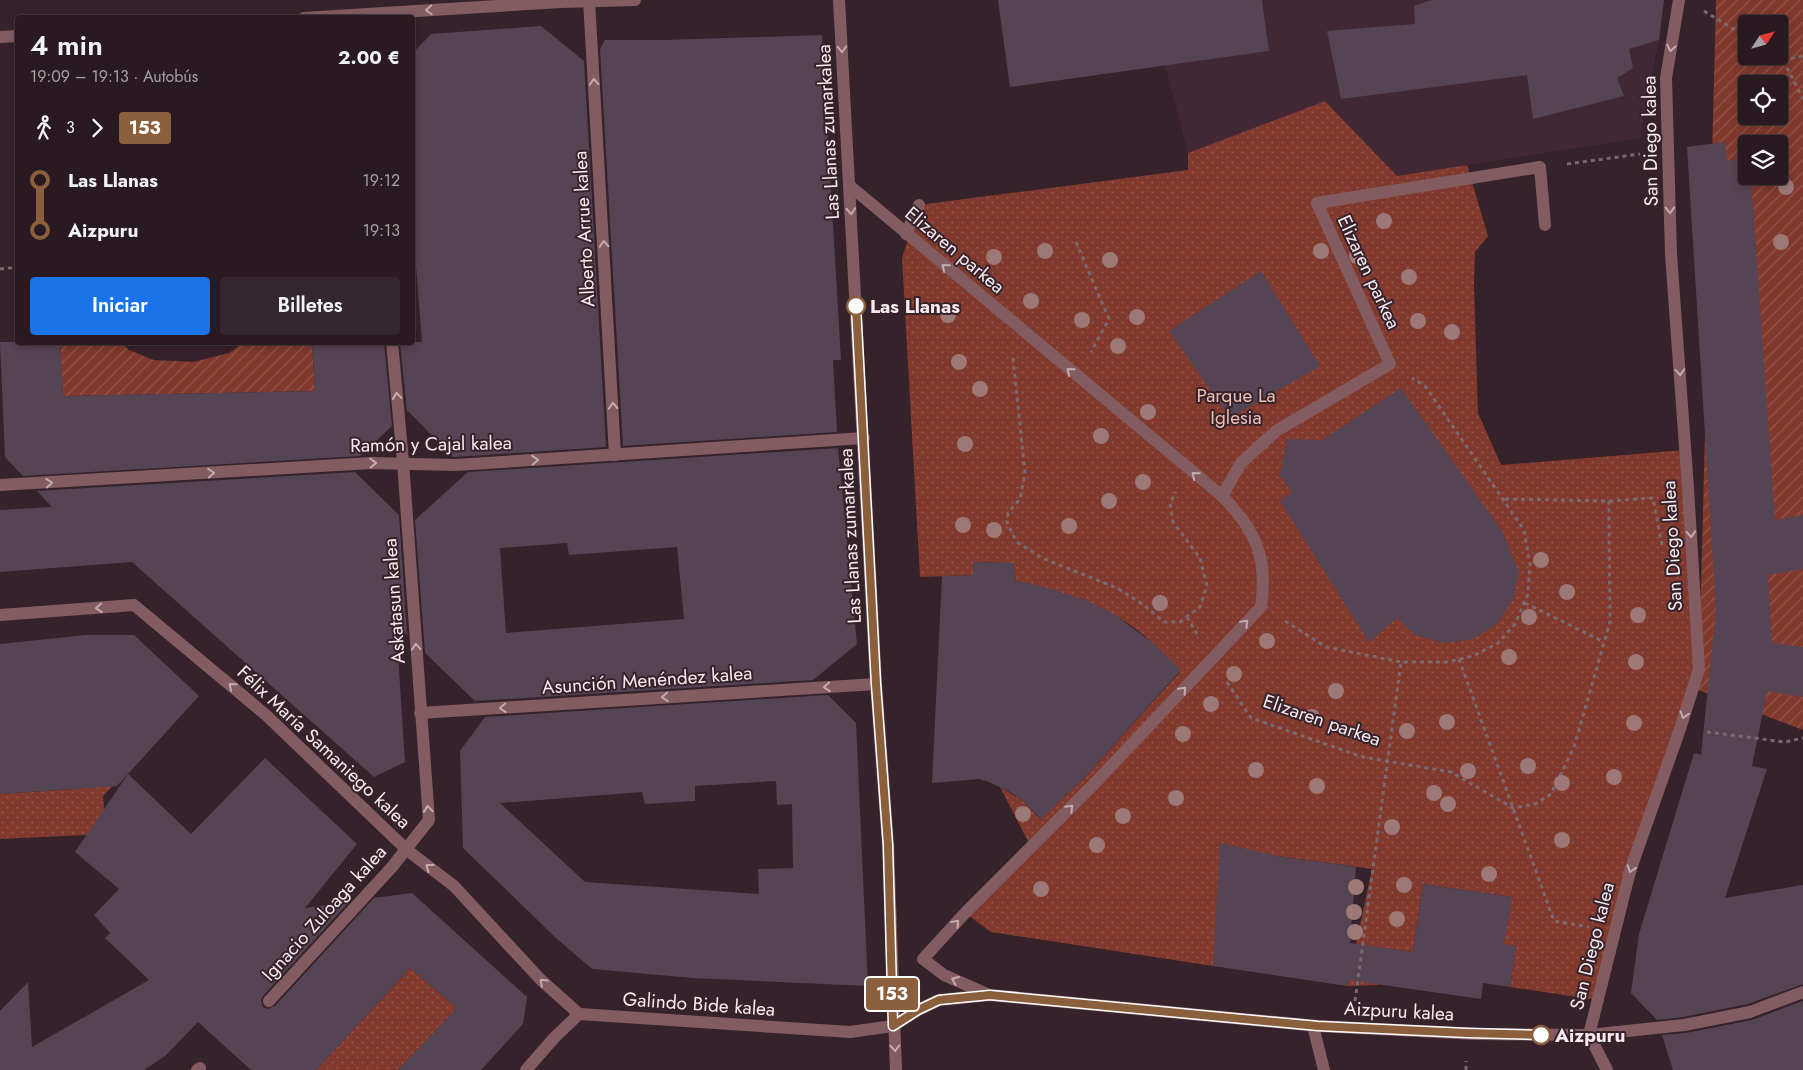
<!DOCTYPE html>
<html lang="es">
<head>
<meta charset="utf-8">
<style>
  body { margin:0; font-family:Jost,sans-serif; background:#34272d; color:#f1f3f6; height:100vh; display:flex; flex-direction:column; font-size:19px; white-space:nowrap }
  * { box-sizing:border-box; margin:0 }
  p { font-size:16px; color:#a5a1a5 }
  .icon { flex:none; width:28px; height:28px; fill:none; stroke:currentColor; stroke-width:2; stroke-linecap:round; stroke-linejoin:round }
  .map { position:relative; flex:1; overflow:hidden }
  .details { position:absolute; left:15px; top:15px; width:400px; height:330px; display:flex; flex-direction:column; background:#281a20; border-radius:5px; box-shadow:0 2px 8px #0003,0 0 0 1px #44383e }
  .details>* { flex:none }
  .badge { padding:0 10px; border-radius:4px; font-size:18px; line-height:32px }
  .needle { width:32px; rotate:54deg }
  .controls { position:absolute; left:1738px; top:15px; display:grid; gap:10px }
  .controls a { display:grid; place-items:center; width:50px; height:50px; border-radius:5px; background:#281a20; box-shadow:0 2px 8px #0003,0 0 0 1px #44383e; font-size:25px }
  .map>.badge { position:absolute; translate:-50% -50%; box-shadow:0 0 0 2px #fff }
  .legs { display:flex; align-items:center; gap:8px; height:55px; padding:0 15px; font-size:16px }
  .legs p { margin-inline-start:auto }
  .summary { display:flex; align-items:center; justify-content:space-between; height:85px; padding:0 15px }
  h1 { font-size:28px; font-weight:600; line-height:38px }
  .button { display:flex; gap:10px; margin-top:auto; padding:10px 15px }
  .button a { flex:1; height:58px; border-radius:5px; background:#1a73e8; color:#fff; font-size:20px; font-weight:600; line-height:58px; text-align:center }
  .button a+a { background:#34272d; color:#f1f3f6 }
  ul { padding:0 15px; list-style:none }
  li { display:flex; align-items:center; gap:18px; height:50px; font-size:19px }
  li i { display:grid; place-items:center; width:8px; height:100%; margin:0 6px; background:currentColor }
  li i::after { content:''; width:12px; height:12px; margin:-6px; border:4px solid; border-radius:50%; background:#281a20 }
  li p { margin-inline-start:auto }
  li:first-child i { background:linear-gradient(#0000 50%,currentColor 0) }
  li:last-child i { background:linear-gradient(currentColor 50%,#0000 0) }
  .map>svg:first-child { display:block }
  .built { fill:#422835 }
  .grass { fill:url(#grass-dots) }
  .garden { fill:url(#garden-furrows); fill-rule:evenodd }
  .building { fill:#554453; fill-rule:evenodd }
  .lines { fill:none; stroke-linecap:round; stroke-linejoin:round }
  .path { stroke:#7a6970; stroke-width:3; stroke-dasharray:4 4; stroke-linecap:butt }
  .minor { stroke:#835c61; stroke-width:12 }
  .tree { fill:#9c7876 }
  .oneway { stroke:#c3abb0 }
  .line-1-casing { stroke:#fff; stroke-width:11 }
  .line-1 { stroke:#8b5e3c; stroke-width:8 }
  .stop-1-dot { fill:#fff; stroke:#8b5e3c; stroke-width:2.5 }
  .labels { text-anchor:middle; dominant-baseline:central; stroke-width:4; stroke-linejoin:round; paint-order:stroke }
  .street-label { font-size:19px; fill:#f8ebf0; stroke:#36222b }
  .stop-label { font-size:19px; font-weight:bold; fill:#f8ebf0; stroke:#36222b; text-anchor:start }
  .park-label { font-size:19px; fill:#f0beb4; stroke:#36222b }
</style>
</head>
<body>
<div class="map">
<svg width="1803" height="1070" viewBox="0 0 1803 1070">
  <defs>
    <pattern id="grass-dots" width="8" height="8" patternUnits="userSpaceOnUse" patternTransform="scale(1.25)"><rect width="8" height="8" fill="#80392c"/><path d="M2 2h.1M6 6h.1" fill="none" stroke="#93564b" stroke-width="1.8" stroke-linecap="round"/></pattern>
    <pattern id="garden-furrows" width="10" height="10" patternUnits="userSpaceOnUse" patternTransform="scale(1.25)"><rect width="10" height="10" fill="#80392c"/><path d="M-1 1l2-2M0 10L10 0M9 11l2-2" fill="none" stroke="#93564b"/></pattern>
  </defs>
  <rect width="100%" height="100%" fill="#36222b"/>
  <polygon class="built" points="1262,0 1663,0 1659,40 1640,138 1397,176 1325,101 1188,153 1165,65 1269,51"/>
  <g class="grass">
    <path d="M1325 101 1397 176 1467 165 1488 236 1475 252 1474 286 1478 413 1501 465 1685 450 1699 669 1597 1000 1510 987 1516 946 1487 942 1490 923 1507 925 1511 897 1423 884 1413 952 1384 948 1379 985 1347 986 1372 869 1277 856 1213 966 991 932 965 913 1031 847 1000 787 1022 800 1040 819 1084 778 1179 673C1138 616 1081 595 1016 581L1013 563 973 562V575L920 577 902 258 919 205 1188 170V153Z"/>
    <polygon points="119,780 103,796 106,834 0,839 0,794 74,789"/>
    <polygon points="410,968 457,1008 398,1070 316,1070"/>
  </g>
  <g class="garden">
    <path d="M1716 0H1803V730L1693 688 1699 669ZM1746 24H1779V56H1746ZM1746 84H1779V116H1746ZM1746 144H1779V176H1746Z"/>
    <polygon points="60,343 121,343 129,350 154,360 193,362 229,353 243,343 312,343 315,391 63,396"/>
  </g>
  <g class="building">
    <polygon points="998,0 1262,0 1269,51 1010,87"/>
    <polygon points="1432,0 1664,0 1659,40 1629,49 1633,68 1617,78 1624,96 1533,119 1527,75 1341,99 1327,31 1415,24 1414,6"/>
    <polygon points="541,26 584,61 606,447 453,457 408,411 407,412 400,342 422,342 412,216 412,54 431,34"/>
    <polygon points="822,35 841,360 833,360 837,432 623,446 600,49 605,40 665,40"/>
    <polygon points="1725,142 1727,161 1746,156 1746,176 1751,176 1775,520 1803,515 1803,569 1768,575 1772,643 1803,647 1803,697 1767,691 1752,766 1767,769 1725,898 1803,885 1803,984 1748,1004 1683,1017 1657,1020 1631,993 1639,934 1694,753 1701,755 1716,610 1687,147"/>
    <polygon points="1261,271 1320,366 1230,418 1169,331"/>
    <polygon points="0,342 60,342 63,396 315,391 312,342 384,342 392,426 360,456 23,476 5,457"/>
    <polygon points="1401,388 1502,531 1519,572 1513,599 1498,623 1473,639 1444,643 1415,635 1397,618 1369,642 1280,501 1292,492 1280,475 1287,439 1322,440"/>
    <path d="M838 448 857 644 813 680 475 701 425 653 415 520 468 472ZM567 543 569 555 677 547 684 619 506 633 500 548Z"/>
    <polygon points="355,472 399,515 407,635 396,624 405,762 374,777 132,562 0,572 0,510 52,507 37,491"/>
    <polygon points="973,562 1013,563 1016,581 1040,586 1086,600 1115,615 1153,643 1181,670 1084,778 1041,819 1022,800 1010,792 989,782 979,779 932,783 942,576 973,575"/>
    <polygon points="86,635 134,635 199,696 117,786 0,794 0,644"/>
    <path d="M828 695 856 723 868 986 693 978 592 969 556 938 463 848 460 751 485 717ZM776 781 777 805 792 804 793 868 758 869 759 894 585 882 500 803 642 792 645 804 695 801V786Z"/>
    <polygon points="265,758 357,844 305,908 349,902 263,996 261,1000 263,1007 268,1009 275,1006 374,898 412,893 527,997 523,1024 481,1070 398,1070 457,1008 410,968 316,1070 251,1070 198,1022 165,1056 144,1070 0,1070 0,1011 28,982 32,1047 149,980 105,938 110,933 94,915 119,889 75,852 128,774 191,834"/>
    <polygon points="1220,843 1277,856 1356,867 1350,943 1413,952 1423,884 1512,897 1504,944 1516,946 1510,987 1483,983 1481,999 1348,980 1347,986 1213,966"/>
    <polygon points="1803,1001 1803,1070 1673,1070 1662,1035 1686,1033 1752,1020"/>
  </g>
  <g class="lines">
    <g class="path">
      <polyline points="1704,11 1746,37"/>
      <polyline points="1777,56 1783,60 1803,99"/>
      <polyline points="1783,60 1803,56"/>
      <polyline points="1567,164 1640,154"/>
      <polyline points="1076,242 1109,319 1091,352"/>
      <polyline points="0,269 18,267"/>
      <polyline points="1013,358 1025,474 1020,499 1008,513 1007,522 1012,533 1017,542 1042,558 1117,588 1144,605 1164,622 1180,622 1200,607 1207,586 1200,558 1173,522 1170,503 1176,492"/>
      <polyline points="1505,499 1609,501 1653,498 1662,545"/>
      <polyline points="1525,603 1604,642"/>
      <polyline points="1187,617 1197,634"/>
      <polyline points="1285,621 1326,647 1401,662 1447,662 1473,656 1498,643 1515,624 1528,594 1530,565 1524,530 1425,386 1412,378"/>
      <polyline points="1459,659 1554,921 1589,927"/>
      <polyline points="1227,682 1251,718 1363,757 1451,772 1513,808 1535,804 1551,794 1574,747 1610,622 1609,501"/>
      <polyline points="1707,732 1785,742 1803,738"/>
      <polyline points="1355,1001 1401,662"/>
      <polyline points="1466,1070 1466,1061"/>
    </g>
    <g class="minor">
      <polyline points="589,0 615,455"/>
      <polyline points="839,0 876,684 888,845 896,1070"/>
      <polyline points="304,18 560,2 635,0"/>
      <polyline points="0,37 18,36"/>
      <path d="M850 186 1222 496C1256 530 1268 558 1261 607L1095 783 965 913 923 959 944 975 987 994"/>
      <polyline points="906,234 919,205"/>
      <polyline points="0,485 371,463 456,465 864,438"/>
      <polyline points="1222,496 1241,463 1276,431 1390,364 1317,203 1540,167 1545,225"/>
      <polyline points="0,615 134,605 266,715 407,850 454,886 540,979 579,1014"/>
      <polyline points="420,713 876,684"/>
      <polyline points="269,1001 392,867 429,820 403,462 392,342"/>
      <polyline points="1313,1026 1324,1070"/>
      <polyline points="197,1070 200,1068"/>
      <polyline points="526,1070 554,1038 579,1014 850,1032 893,1026 918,1010 939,1000 990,995 1318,1026 1477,1034 1589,1035 1684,1025 1750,1012 1803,992"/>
      <polyline points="1607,1070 1589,1035 1630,871 1680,729 1699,669 1688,488 1671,254 1668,149 1666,78 1679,0"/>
    </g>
  </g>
  <g class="tree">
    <circle cx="1786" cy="187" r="8"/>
    <circle cx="1384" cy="221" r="8"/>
    <circle cx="1781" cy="242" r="8"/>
    <circle cx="1045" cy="251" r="8"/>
    <circle cx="1321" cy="251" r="8"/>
    <circle cx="1357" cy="256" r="8"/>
    <circle cx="994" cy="257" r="8"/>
    <circle cx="1110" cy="260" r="8"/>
    <circle cx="1409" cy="277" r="8"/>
    <circle cx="1031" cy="301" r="8"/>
    <circle cx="948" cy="315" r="8"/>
    <circle cx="1137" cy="317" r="8"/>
    <circle cx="1082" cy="320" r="8"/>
    <circle cx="1418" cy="321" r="8"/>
    <circle cx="1452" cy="332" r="8"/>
    <circle cx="1118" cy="346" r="8"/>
    <circle cx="959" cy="362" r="8"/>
    <circle cx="980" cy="389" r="8"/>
    <circle cx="1148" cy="412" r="8"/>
    <circle cx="1101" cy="436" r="8"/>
    <circle cx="965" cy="444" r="8"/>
    <circle cx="1143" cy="482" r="8"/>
    <circle cx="1109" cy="501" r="8"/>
    <circle cx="963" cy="525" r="8"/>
    <circle cx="1069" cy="526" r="8"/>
    <circle cx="994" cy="530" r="8"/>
    <circle cx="1541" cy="560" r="8"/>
    <circle cx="1567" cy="592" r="8"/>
    <circle cx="1160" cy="603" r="8"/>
    <circle cx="1638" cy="615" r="8"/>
    <circle cx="1529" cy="617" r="8"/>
    <circle cx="1267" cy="641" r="8"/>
    <circle cx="1509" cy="657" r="8"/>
    <circle cx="1636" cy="662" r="8"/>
    <circle cx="1234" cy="674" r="8"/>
    <circle cx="1336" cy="691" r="8"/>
    <circle cx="1211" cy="704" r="8"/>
    <circle cx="1312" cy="717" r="8"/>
    <circle cx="1447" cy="722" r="8"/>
    <circle cx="1634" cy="723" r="8"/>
    <circle cx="1407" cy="731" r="8"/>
    <circle cx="1183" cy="734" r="8"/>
    <circle cx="1528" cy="766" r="8"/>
    <circle cx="1256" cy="770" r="8"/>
    <circle cx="1468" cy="771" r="8"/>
    <circle cx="1614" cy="777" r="8"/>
    <circle cx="1562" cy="783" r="8"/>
    <circle cx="1317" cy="786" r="8"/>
    <circle cx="1434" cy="793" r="8"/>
    <circle cx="1176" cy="798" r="8"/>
    <circle cx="1448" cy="804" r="8"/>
    <circle cx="1023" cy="814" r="8"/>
    <circle cx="1123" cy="816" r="8"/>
    <circle cx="1392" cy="827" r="8"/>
    <circle cx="1562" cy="840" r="8"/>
    <circle cx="1097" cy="845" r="8"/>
    <circle cx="1489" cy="874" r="8"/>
    <circle cx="1404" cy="885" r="8"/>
    <circle cx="1356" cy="887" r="8"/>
    <circle cx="1041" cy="889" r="8"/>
    <circle cx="1354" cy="912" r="8"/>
    <circle cx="1397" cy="919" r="8"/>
    <circle cx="1355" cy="932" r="8"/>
  </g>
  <defs><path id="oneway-chevron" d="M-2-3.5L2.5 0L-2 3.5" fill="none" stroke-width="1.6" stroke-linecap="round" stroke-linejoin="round" transform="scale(1.25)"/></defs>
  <g class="oneway">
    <use href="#oneway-chevron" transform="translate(429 10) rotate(177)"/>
    <use href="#oneway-chevron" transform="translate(1671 48) rotate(100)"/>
    <use href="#oneway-chevron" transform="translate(842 49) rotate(87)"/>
    <use href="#oneway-chevron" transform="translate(594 82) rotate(-93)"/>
    <use href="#oneway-chevron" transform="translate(1670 210) rotate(88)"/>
    <use href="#oneway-chevron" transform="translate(851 211) rotate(87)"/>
    <use href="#oneway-chevron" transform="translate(604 244) rotate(-93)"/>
    <use href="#oneway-chevron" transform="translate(945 267) rotate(-140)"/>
    <use href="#oneway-chevron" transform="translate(1070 371) rotate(-140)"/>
    <use href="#oneway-chevron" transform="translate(1680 372) rotate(86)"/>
    <use href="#oneway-chevron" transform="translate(397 396) rotate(-95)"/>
    <use href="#oneway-chevron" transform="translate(613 406) rotate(-93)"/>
    <use href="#oneway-chevron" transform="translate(535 460) rotate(-4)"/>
    <use href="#oneway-chevron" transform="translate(373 463) rotate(-2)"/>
    <use href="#oneway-chevron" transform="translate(211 473) rotate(-4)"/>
    <use href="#oneway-chevron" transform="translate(1195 475) rotate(-140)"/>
    <use href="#oneway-chevron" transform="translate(49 483) rotate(-4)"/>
    <use href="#oneway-chevron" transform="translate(1691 534) rotate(87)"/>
    <use href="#oneway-chevron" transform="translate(99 608) rotate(176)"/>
    <use href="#oneway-chevron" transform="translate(1245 623) rotate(-47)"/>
    <use href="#oneway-chevron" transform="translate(416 647) rotate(-94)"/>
    <use href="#oneway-chevron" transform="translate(232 686) rotate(-140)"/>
    <use href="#oneway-chevron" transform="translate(827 687) rotate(176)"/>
    <use href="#oneway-chevron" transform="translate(1183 690) rotate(-47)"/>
    <use href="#oneway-chevron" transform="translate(665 697) rotate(176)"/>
    <use href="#oneway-chevron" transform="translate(503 708) rotate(176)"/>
    <use href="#oneway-chevron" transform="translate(1684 715) rotate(107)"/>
    <use href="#oneway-chevron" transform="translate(1070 808) rotate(-45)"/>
    <use href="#oneway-chevron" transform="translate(428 809) rotate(-95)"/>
    <use href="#oneway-chevron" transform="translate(429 867) rotate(-143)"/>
    <use href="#oneway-chevron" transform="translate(1631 869) rotate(107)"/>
    <use href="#oneway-chevron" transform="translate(956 923) rotate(-48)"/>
    <use href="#oneway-chevron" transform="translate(955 980) rotate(-157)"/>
    <use href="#oneway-chevron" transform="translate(543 982) rotate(-137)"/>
    <use href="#oneway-chevron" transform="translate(895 1048) rotate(87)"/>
  </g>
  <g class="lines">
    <g class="line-1-casing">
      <polyline id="line-1" points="856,306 876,684 888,845 893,1026 918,1010 939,1000 990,995 1318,1026 1467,1033 1541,1035"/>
    </g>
    <use href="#line-1" class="line-1"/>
  </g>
  <g class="stop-1-dot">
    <circle cx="856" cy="306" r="9"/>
    <circle cx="1541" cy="1035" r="9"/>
  </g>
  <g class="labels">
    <g class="street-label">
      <text transform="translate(828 132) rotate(-93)">Las Llanas zumarkalea</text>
      <text transform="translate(1650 141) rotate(-91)">San Diego kalea</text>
      <text transform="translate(584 229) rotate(-93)">Alberto Arrue kalea</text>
      <text transform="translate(955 250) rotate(40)">Elizaren parkea</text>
      <text transform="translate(1369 272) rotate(65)">Elizaren parkea</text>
      <text transform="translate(431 444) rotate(-1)">Ramón y Cajal kalea</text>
      <text transform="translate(850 536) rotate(-93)">Las Llanas zumarkalea</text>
      <text transform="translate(1672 546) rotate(-93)">San Diego kalea</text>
      <text transform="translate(394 601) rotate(-94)">Askatasun kalea</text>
      <text transform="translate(647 680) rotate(-4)">Asunción Menéndez kalea</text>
      <text transform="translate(1322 720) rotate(19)">Elizaren parkea</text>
      <text transform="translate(324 747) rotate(43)">Félix María Samaniego kalea</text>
      <text transform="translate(324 913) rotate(-48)">Ignacio Zuloaga kalea</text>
      <text transform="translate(1592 946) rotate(-76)">San Diego kalea</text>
      <text transform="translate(699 1004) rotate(4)">Galindo Bide kalea</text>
      <text transform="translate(1399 1011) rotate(3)">Aizpuru kalea</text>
    </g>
    <g class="stop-label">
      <text x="870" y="306">Las Llanas</text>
      <text x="1555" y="1035">Aizpuru</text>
    </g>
    <g class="park-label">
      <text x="1236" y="395">Parque La<tspan x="1236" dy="22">Iglesia</tspan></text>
    </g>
  </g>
</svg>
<div class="controls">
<a><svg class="needle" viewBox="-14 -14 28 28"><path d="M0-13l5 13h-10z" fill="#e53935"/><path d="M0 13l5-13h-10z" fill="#a5a1a5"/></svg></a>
<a><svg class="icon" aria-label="locate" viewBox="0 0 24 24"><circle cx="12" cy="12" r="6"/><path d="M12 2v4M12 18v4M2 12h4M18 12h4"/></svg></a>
<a><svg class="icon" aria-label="layers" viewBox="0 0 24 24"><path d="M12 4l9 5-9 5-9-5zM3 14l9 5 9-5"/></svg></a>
</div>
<b class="badge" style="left:892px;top:994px;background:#8b5e3c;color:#fff">153</b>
<section class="details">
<div class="summary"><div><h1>4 min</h1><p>19:09 – 19:13 · Autobús</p></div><b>2.00 €</b></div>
<div class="legs"><svg class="icon" aria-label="walk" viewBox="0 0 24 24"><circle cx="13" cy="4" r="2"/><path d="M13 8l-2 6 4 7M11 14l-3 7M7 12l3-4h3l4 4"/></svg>3<svg class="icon" aria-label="forward" viewBox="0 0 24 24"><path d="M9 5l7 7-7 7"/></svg><b class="badge" style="background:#8b5e3c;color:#fff">153</b></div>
<ul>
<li><i style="color:#8b5e3c"></i><b>Las Llanas</b><p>19:12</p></li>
<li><i style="color:#8b5e3c"></i><b>Aizpuru</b><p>19:13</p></li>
</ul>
<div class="button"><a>Iniciar</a><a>Billetes</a></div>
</section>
</div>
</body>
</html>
